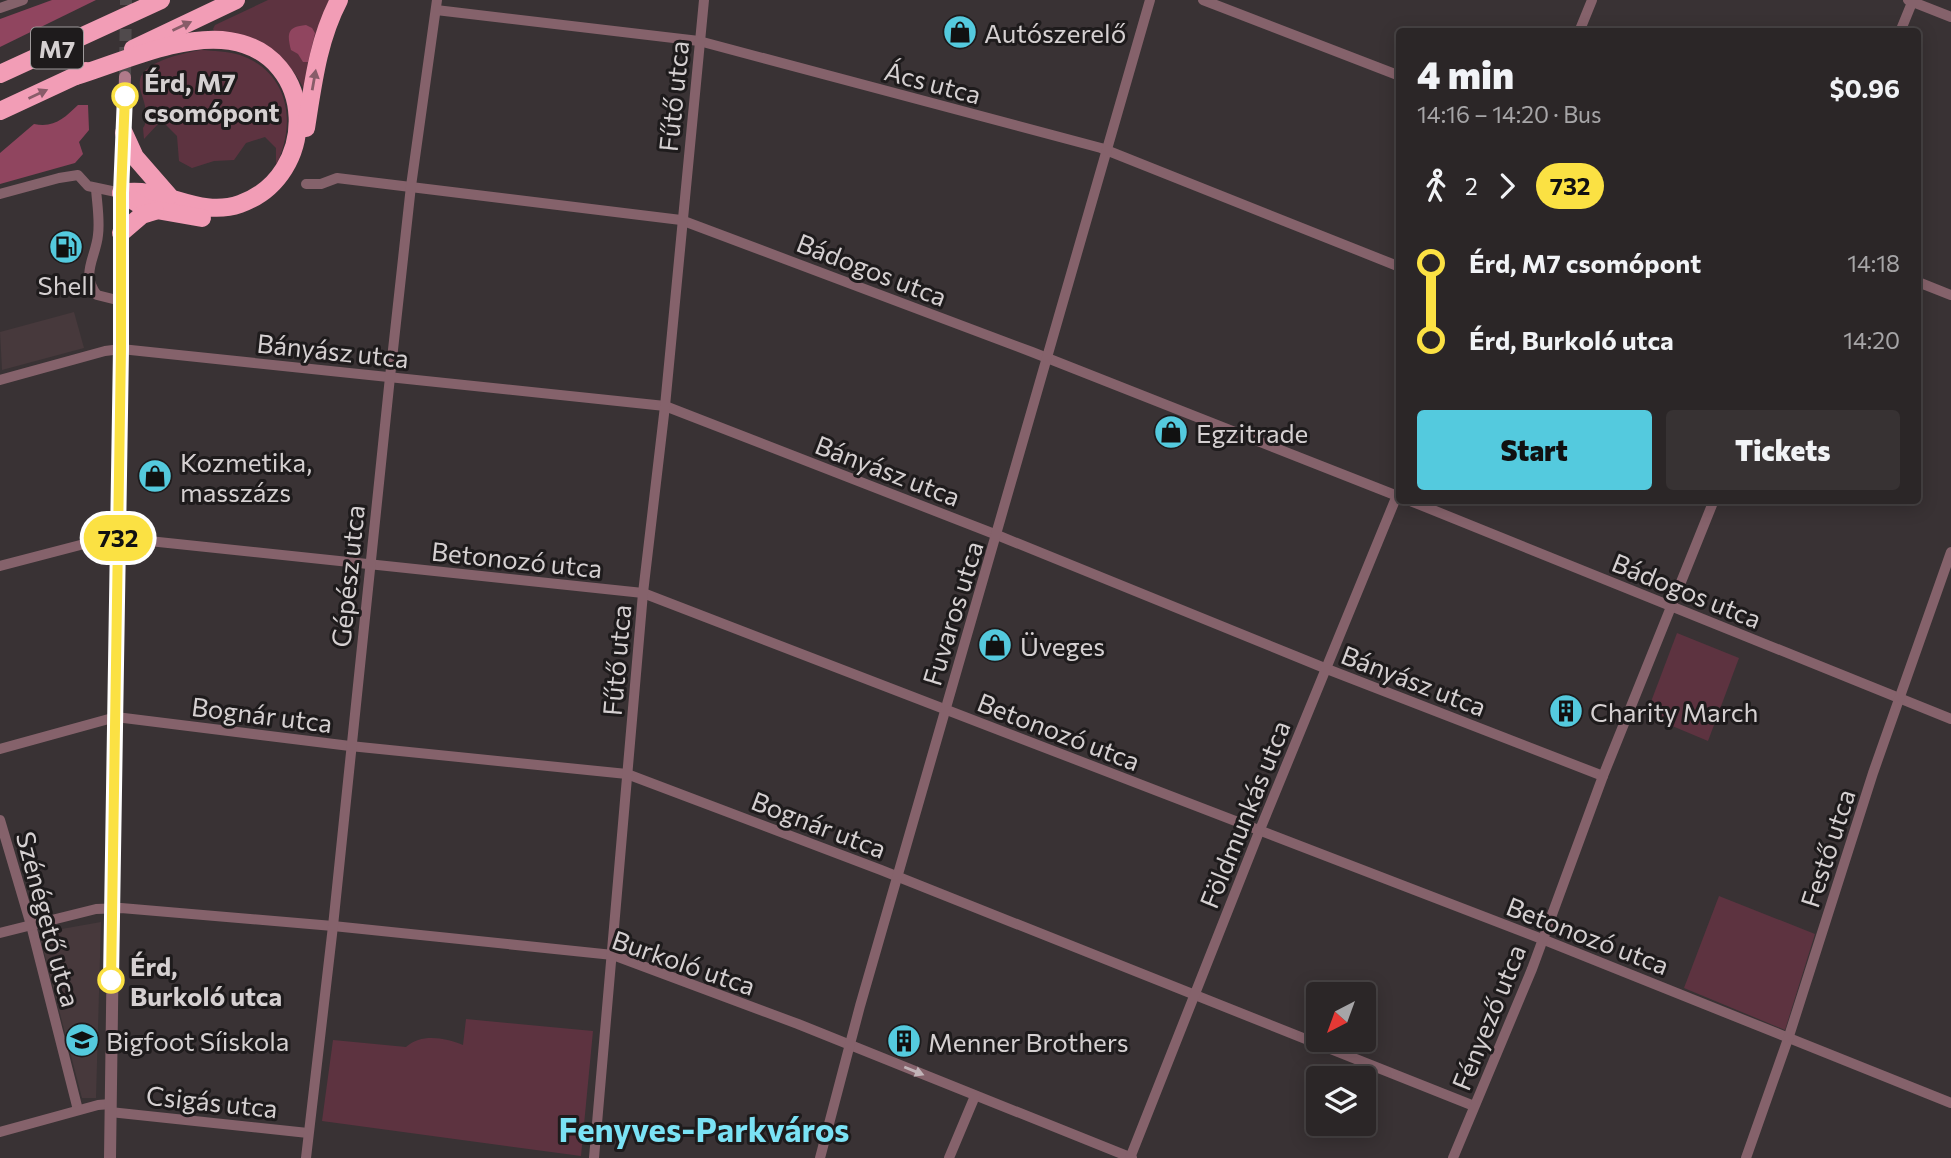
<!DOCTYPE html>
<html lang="en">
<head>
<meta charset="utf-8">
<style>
  body { margin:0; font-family:Commissioner,sans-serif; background:#373233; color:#f1f3f6; height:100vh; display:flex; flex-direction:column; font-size:26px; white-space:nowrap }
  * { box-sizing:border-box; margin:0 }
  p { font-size:23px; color:#a6a5a7 }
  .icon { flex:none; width:38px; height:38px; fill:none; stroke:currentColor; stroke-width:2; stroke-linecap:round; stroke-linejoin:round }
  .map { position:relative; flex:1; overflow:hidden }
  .sheet { position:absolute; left:1396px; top:28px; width:525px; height:476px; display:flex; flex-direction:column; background:#2b2627; border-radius:7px; box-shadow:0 4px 18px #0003,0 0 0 2px #474344 }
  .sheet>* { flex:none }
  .badge { padding:0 14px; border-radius:23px; font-size:24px; line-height:46px }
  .needle { width:46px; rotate:221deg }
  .tools { position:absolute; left:1306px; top:982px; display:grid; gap:14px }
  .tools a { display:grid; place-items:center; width:70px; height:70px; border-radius:7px; background:#2b2627; box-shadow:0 4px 18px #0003,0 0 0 2px #474344; font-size:35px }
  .map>.badge { position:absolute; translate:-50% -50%; box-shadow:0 0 0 4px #fff }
  .legs { display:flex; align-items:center; gap:10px; height:77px; padding:0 21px; font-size:23px }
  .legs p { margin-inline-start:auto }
  .head { display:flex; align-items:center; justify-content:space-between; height:119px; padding:0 21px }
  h1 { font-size:38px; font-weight:800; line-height:52px }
  .action { display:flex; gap:14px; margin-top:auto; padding:14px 21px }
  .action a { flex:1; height:80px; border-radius:7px; background:#54cade; color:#111; font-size:28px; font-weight:800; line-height:80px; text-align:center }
  .action a+a { background:#373233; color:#f1f3f6 }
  ul { padding:0 21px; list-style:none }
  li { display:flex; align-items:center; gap:24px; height:77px; font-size:26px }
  li i { display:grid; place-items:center; width:10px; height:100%; margin:0 9px; background:currentColor }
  li i::after { content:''; width:18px; height:18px; margin:-9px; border:5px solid; border-radius:50%; background:#2b2627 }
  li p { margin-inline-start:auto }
  li:first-child i { background:linear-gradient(#0000 50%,currentColor 0) }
  li:last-child i { background:linear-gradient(currentColor 50%,#0000 0) }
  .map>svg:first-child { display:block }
  .built { fill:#47393c }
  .green { fill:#5d3340 }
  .forest { fill:#90455f }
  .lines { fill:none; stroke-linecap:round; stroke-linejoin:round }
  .secondary-tunnel { stroke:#504a4c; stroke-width:12; stroke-dasharray:12 6; stroke-linecap:butt }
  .minor { stroke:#85626b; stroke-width:10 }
  .tertiary { stroke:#85626b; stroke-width:12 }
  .secondary { stroke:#b17a8a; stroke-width:12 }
  .motorway { stroke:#f29db6; stroke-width:18 }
  .oneway { fill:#885c69 }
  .oneway2 { fill:#c1b4b8 }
  .line-1-casing { stroke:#fff; stroke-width:16 }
  .line-1 { stroke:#fbe143; stroke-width:10 }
  .stop-1-dot { fill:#fff; stroke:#fbe143; stroke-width:3.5 }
  .labels { text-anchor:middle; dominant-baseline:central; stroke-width:6; stroke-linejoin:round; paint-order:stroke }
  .shield { fill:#1e1b1c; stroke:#9e9a9b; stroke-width:2 }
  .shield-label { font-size:24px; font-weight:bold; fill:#d5d0d1 }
  .poi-label { font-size:26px; fill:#d5d0d1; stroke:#1e1b1c; text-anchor:start }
  .stop-label { font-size:26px; font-weight:bold; fill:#d5d0d1; stroke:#1e1b1c; text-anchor:start }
  .street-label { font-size:26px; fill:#d5d0d1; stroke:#1e1b1c }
  .district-label { font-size:33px; font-weight:bold; fill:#7ae2f5; stroke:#1e1b1c }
</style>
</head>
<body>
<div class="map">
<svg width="1951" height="1158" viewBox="0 0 1951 1158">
  <rect width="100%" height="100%" fill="#393234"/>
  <g class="built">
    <polygon points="74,312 84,348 2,370 0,332"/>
    <polygon points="101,922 96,1098 82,1098 39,933"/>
  </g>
  <g class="green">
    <path d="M268 0H332L304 89C285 52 256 33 215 32L213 29 215 25Z"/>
    <path d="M201 50C214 51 227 51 240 55 289 72 297 123 276 165V148L265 137 246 143 234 160 214 161 192 168 179 161 177 136 165 124H158L144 139 143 128C147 122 146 119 146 113 146 102 138 90 140 80 143 61 185 53 201 50Z"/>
    <polygon points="1677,633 1739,658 1708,741 1646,715"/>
    <polygon points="1719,896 1815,934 1785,1030 1684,988"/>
    <path d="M466 1019 593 1031 581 1156 322 1121 333 1040 406 1047C422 1033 445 1038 463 1045Z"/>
  </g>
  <g class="forest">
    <polygon points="52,0 96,0 0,47 0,19"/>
    <path d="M306 25 312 28 315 33 308 62H303L298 54 291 50C287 33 287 27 306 25Z"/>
    <path d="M78 105H88L89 130 79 142 83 154 75 163 0 184V153L34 124C55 128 64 118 78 105Z"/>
  </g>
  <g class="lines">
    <polyline class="secondary-tunnel" points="125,77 126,0"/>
    <g class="minor">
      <polyline points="1203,0 1400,76"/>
      <polyline points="1908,0 1951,17"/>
      <polyline points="0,8 23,0"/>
      <polyline points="436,10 699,41 1101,148 1400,267"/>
      <polyline points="1579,32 1592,0"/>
      <polyline points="1900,32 1913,0"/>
      <polyline points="306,184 321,184 337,178 681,220 1032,352 1400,497"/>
      <path d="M96 189C97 203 100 220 98 235 96 257 80 274 97 295L121 301"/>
      <polyline points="0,194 59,178 78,175 88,186 121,193"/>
      <polyline points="1918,282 1951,295"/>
      <polyline points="0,380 105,351 121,349 665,406 997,535 1327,669 1603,776"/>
      <polyline points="1408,500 1951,719"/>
      <polyline points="0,566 111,537 643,593 1542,939 1951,1103"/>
      <polyline points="0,749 116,717 350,746 627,774 881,870 1474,1106"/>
      <polyline points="0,820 31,925 78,1110"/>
      <polyline points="0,933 96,909 121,908 333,926 613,955 798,1024 1132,1158"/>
      <polyline points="110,1112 308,1133"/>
      <polyline points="0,1132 98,1105 110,1104"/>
      <polyline points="306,1158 333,926 390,377 411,186 437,0"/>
      <polyline points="594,1158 643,593 665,406 704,0"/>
      <polyline points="820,1158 860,1006 1150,0"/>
      <polyline points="949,1158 975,1096"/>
      <polyline points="1130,1158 1259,832 1400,488"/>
      <polyline points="1453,1158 1532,969 1603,776 1714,500"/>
      <polyline points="1746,1158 1789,1036 1873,773 1951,552"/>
    </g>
    <polyline class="tertiary" points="110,1158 121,349 121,193"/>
    <polyline class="secondary" points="121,193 125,77"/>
    <g class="motorway">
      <polyline points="133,49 236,0"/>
      <polyline points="0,74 161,0"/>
      <path d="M76 76C121 62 184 33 230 41 318 55 319 176 240 204 197 219 163 185 121 193"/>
      <polyline points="0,111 86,71"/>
      <path d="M306 128C313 84 318 40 339 0"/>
      <polyline points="124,133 135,157 169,196"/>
      <polyline points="121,193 145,208 202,218"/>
      <polyline points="121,233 142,215 155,211"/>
    </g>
  </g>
  <defs><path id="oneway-solid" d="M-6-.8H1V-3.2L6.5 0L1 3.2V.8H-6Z" transform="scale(1.75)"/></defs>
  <g class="oneway">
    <use href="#oneway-solid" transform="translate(182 26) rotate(-25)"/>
    <use href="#oneway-solid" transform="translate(314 80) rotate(-80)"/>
    <use href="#oneway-solid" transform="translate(38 94) rotate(-25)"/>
  </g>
  <use class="oneway2" href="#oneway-solid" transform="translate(914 1071) rotate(22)"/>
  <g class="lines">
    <g class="line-1-casing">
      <polyline id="line-1" points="111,980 121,349 121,193 125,96"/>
    </g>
    <use href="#line-1" class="line-1"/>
  </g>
  <defs>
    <g id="shop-disc" transform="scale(1.75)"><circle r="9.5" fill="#54cade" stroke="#1e1b1c"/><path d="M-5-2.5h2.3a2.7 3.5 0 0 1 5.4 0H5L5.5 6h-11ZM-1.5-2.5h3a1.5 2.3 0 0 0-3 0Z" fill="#111"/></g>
    <g id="fuel-disc" transform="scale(1.75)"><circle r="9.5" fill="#54cade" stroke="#1e1b1c"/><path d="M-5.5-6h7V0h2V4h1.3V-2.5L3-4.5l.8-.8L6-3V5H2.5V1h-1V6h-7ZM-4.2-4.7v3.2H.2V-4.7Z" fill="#111"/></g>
    <g id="building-disc" transform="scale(1.75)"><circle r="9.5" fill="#54cade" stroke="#1e1b1c"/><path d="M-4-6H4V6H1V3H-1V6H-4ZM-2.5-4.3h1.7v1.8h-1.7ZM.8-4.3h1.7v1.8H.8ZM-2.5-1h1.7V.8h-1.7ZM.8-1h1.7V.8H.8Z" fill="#111"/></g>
    <g id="school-disc" transform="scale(1.75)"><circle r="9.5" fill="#54cade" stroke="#1e1b1c"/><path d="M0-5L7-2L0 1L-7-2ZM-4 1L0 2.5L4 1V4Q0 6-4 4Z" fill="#111"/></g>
  </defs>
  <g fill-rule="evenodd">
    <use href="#shop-disc" x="960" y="32"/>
    <use href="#fuel-disc" x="66" y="247"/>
    <use href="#shop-disc" x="1171" y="432"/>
    <use href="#shop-disc" x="155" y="476"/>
    <use href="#shop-disc" x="995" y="645"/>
    <use href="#building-disc" x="1566" y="711"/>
    <use href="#school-disc" x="82" y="1040"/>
    <use href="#building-disc" x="904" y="1041"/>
  </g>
  <g class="stop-1-dot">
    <circle cx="125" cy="96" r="12"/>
    <circle cx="111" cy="980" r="12"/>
  </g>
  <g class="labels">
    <rect class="shield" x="31" y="27.5" width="52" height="41" rx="5"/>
    <g class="shield-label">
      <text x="57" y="48">M7</text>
    </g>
    <g class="poi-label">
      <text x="984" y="32">Autószerelő</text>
      <text x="66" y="284" text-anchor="middle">Shell</text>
      <text x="1196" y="432">Egzitrade</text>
      <text x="180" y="461">Kozmetika,<tspan x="180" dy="30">masszázs</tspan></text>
      <text x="1020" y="645">Üveges</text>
      <text x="1590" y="711">Charity March</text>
      <text x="106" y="1040">Bigfoot Síiskola</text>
      <text x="928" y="1041">Menner Brothers</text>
    </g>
    <g class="stop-label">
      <text x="144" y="81">Érd, M7<tspan x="144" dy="30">csomópont</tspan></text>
      <text x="130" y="965">Érd,<tspan x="130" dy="30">Burkoló utca</tspan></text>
    </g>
    <g class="street-label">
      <text transform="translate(933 82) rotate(15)">Ács utca</text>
      <text transform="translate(673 96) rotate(-84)">Fűtő utca</text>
      <text transform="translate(872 269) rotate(21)">Bádogos utca</text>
      <text transform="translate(333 350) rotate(6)">Bányász utca</text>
      <text transform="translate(888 470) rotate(21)">Bányász utca</text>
      <text transform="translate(517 559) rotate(6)">Betonozó utca</text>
      <text transform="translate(347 576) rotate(-84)">Gépész utca</text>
      <text transform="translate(1687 590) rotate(22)">Bádogos utca</text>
      <text transform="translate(952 613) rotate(-73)">Fuvaros utca</text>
      <text transform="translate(616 660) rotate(-85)">Fűtő utca</text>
      <text transform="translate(1414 680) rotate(21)">Bányász utca</text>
      <text transform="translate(262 714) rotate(7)">Bognár utca</text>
      <text transform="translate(1059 731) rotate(21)">Betonozó utca</text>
      <text transform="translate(1244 814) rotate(-68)">Földmunkás utca</text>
      <text transform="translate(819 824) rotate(21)">Bognár utca</text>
      <text transform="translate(1827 848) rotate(-72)">Festő utca</text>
      <text transform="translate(49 919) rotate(75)">Szénégető utca</text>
      <text transform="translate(1588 935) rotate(21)">Betonozó utca</text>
      <text transform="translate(684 962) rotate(19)">Burkoló utca</text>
      <text transform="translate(1488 1017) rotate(-68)">Fényező utca</text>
      <text transform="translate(212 1101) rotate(6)">Csigás utca</text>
    </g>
    <g class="district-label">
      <text x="704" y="1128">Fenyves-Parkváros</text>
    </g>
  </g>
</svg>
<div class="tools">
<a><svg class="needle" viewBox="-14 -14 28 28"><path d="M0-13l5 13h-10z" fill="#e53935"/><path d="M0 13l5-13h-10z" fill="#a6a5a7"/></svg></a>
<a><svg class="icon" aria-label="layers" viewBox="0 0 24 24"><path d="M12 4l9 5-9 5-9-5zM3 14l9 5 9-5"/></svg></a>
</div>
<b class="badge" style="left:118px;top:538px;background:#fbe143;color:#111">732</b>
<section class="sheet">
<div class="head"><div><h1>4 min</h1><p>14:16 – 14:20 · Bus</p></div><b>$0.96</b></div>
<div class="legs"><svg class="icon" aria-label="walk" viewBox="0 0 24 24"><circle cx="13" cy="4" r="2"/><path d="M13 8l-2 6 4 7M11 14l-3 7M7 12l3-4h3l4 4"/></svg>2<svg class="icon" aria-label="forward" viewBox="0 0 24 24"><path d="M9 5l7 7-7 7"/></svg><b class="badge" style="background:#fbe143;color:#111">732</b></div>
<ul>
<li><i style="color:#fbe143"></i><b>Érd, M7 csomópont</b><p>14:18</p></li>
<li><i style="color:#fbe143"></i><b>Érd, Burkoló utca</b><p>14:20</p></li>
</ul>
<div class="action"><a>Start</a><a>Tickets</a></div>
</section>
</div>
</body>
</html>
